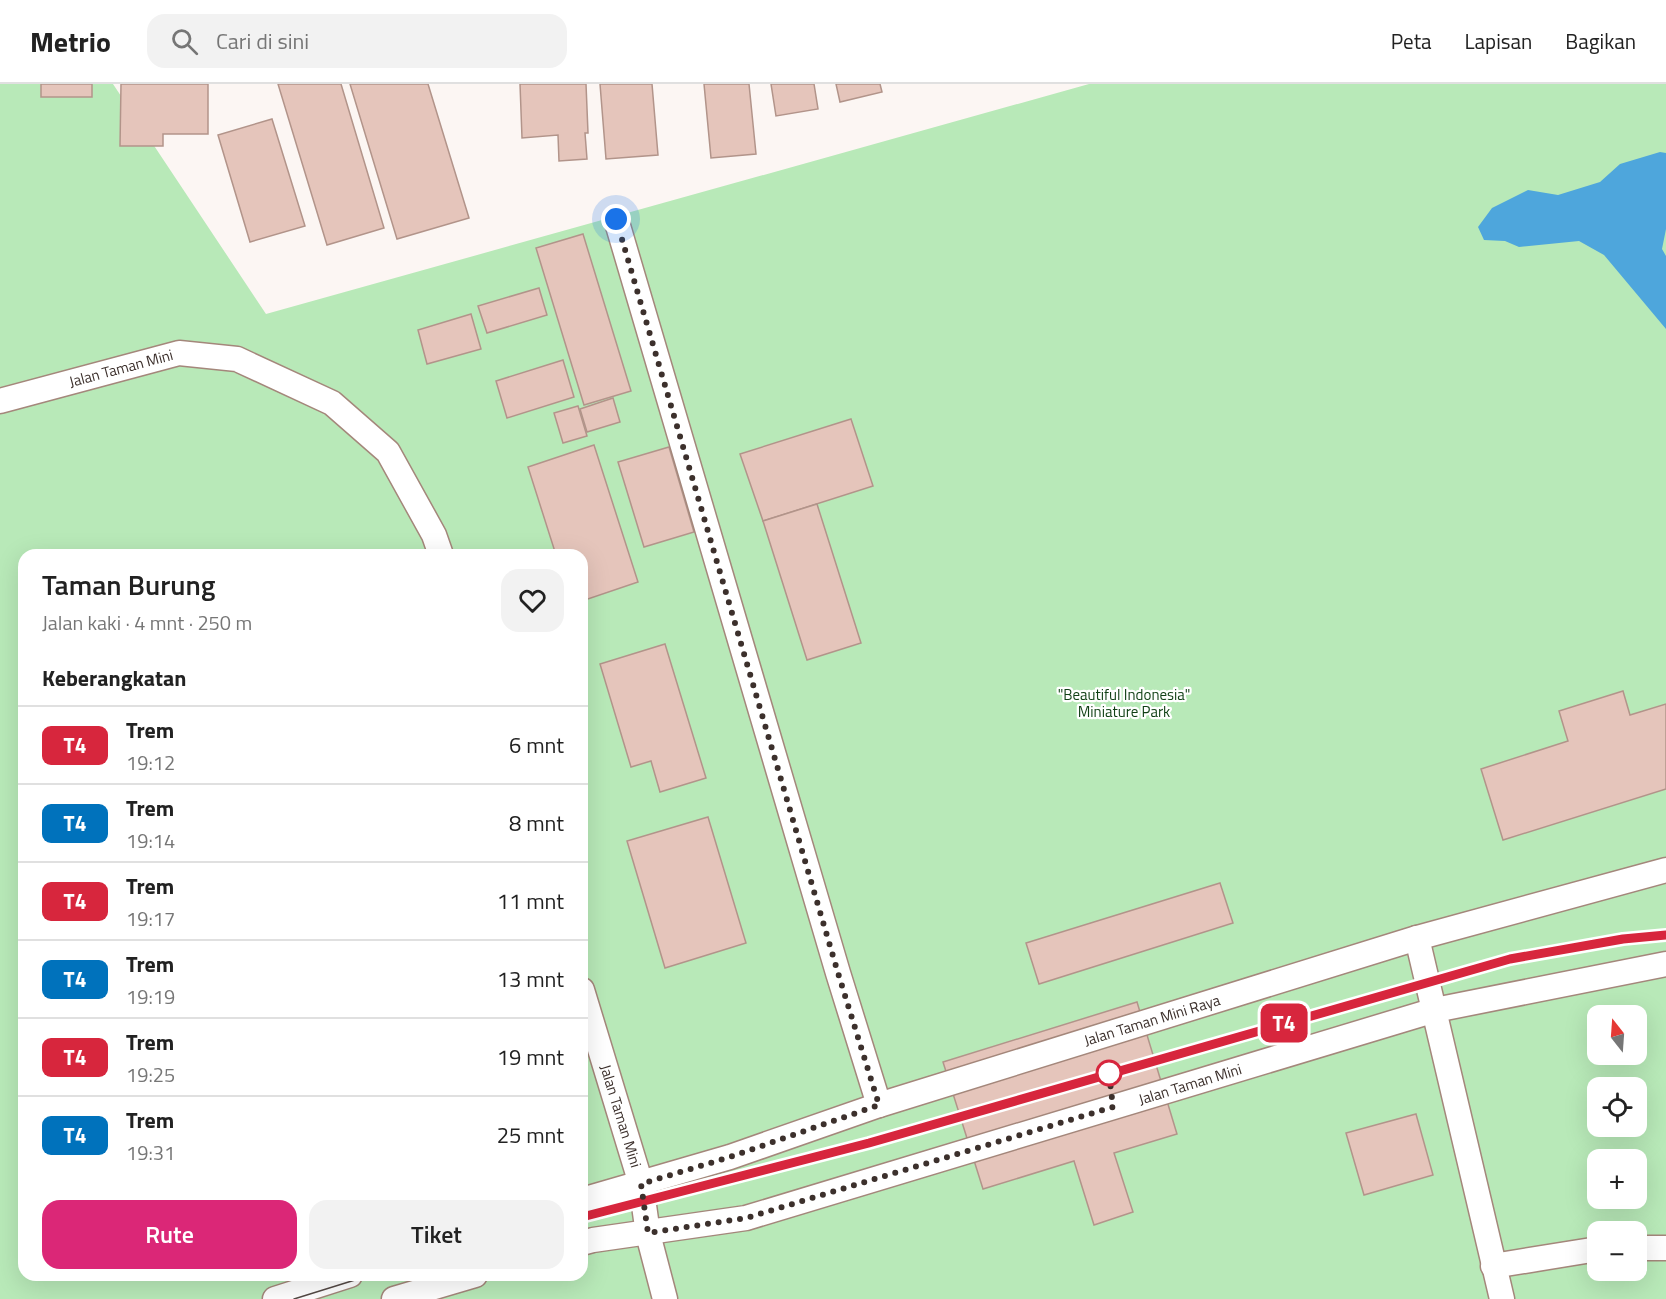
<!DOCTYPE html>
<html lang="id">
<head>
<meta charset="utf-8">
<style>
  body { margin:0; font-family:"Titillium Web",sans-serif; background:#f2f2f2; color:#222; height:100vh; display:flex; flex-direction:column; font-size:22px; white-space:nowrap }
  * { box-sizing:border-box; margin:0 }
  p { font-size:20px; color:#767676 }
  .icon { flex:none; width:33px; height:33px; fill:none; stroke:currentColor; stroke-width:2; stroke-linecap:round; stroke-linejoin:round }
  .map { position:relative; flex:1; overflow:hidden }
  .details { position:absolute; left:18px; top:465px; width:570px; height:732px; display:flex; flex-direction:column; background:#fff; border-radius:18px; box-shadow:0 6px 24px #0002 }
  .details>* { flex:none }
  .badge { padding:0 12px; border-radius:9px; font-size:21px; line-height:39px }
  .needle { width:39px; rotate:343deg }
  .buttons { position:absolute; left:1587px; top:921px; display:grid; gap:12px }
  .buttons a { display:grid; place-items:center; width:60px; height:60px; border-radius:12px; background:#fff; box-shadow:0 6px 24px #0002; font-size:30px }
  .you { position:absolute; width:30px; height:30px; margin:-15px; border:4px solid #fff; border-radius:50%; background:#1a73e8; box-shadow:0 0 0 9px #1a73e833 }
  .map>.badge { position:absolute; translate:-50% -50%; box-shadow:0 0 0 3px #fff }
  h2 { padding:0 24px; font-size:22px; line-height:54px }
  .round { display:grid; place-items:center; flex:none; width:63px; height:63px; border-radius:18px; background:#f2f2f2 }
  .summary { display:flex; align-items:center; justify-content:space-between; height:102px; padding:0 24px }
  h1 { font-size:28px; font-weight:600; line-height:45px }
  .cta { display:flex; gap:12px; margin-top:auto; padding:12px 24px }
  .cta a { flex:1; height:69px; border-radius:18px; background:#db2777; color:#fff; font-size:24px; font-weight:600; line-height:69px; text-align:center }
  .cta a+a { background:#f2f2f2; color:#222 }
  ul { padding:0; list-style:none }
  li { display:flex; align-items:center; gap:18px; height:78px; padding:0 24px; border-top:2px solid #e0e0e0 }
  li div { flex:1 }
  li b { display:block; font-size:22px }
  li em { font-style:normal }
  li .badge { min-width:66px; font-weight:700; text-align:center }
  header { display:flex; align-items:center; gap:36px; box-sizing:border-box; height:84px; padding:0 30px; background:#fff; border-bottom:2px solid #e0e0e0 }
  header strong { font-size:28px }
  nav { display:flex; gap:33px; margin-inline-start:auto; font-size:21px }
  .search { width:420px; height:54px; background:#f2f2f2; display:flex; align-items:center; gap:15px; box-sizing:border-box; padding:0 21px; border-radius:18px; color:#767676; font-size:22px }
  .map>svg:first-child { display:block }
  .green { fill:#b8e9b8; fill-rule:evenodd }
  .water { fill:#4ea6dc }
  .building { fill:#e5c5bb; stroke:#b2948a; stroke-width:1.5 }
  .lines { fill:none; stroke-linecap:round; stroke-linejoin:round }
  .service-casing { stroke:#a4877b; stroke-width:27 }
  .service { stroke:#fff; stroke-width:24 }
  .tram { stroke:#544945; stroke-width:1.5 }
  .line-casing { stroke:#fff; stroke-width:14 }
  .line { stroke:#d7263d; stroke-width:9 }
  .walk { stroke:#3c302c; stroke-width:6; stroke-dasharray:0 10.8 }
  .stop-dot { fill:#fff; stroke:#d7263d; stroke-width:3 }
  .labels { text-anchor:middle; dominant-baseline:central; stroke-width:4.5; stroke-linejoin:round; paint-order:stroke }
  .street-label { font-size:15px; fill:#3c302c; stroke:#fff }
  .park-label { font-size:15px; fill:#0f3f14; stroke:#fff }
</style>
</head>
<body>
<header>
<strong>Metrio</strong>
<div class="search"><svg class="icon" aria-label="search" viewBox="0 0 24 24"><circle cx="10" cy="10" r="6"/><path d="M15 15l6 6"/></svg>Cari di sini</div>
<nav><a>Peta</a><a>Lapisan</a><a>Bagikan</a></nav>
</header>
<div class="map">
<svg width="1666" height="1215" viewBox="0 0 1666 1215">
  <rect width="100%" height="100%" fill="#fcf6f3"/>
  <path class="green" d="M0 0H113L266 230 1089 0H1666V1215H0ZM24 471H582V1191H24ZM1598 932H1636V970H1598ZM1598 1004H1636V1042H1598ZM1598 1076H1636V1114H1598ZM1598 1148H1636V1186H1598Z"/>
  <polygon class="water" points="1660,68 1666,69 1666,145 1662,165 1666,172 1666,245 1604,171 1579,157 1519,163 1505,157 1484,156 1478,143 1492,124 1528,106 1558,111 1600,98 1620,80"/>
  <g class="building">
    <rect x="41" y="0" width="51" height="13"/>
    <polygon points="121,0 208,0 208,50 163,50 163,62 120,62"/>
    <polygon points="278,0 341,0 384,144 327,161"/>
    <polygon points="350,0 428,0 469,134 397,155"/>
    <polygon points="520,0 586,0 588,49 585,49 587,75 559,77 558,51 522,54"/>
    <polygon points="600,0 652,0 658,71 606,75"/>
    <polygon points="704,0 749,0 756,70 711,74"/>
    <polygon points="771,0 814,0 818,25 776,32"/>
    <polygon points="836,0 880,0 882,8 840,18"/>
    <polygon points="272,35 305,142 250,158 218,51"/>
    <polygon points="583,150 631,307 584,321 536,164"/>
    <polygon points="539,204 547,231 487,249 478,222"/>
    <polygon points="471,230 481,265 427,280 418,246"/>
    <polygon points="563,276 574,313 507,334 496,297"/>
    <polygon points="613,314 620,338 587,348 580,325"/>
    <polygon points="578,322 587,352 563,359 554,329"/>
    <polygon points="851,335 873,402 763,437 740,370"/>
    <polygon points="594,361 638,498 582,517 582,471 556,471 528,383"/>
    <polygon points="669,363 694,448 644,463 618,378"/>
    <polygon points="817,420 861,559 807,576 763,437"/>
    <polygon points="665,560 706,694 660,708 651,677 631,683 600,580"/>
    <polygon points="1623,607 1630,631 1666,620 1666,705 1503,756 1481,685 1568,657 1559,627"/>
    <polygon points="708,733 746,859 665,884 627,757"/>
    <polygon points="1220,799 1233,839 1039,900 1026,859"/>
    <polygon points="1137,918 1177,1050 1114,1069 1133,1128 1094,1141 1074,1077 983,1105 943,978"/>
    <polygon points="1416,1030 1433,1091 1364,1111 1346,1049"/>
  </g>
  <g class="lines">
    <g class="service-casing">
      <g id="service">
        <polyline points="616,135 838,889 879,1021"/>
        <polyline points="0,317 179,269 237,275 332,319 388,368 434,451 441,471"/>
        <polyline points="1417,854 1502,1215"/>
        <polyline points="582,906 641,1100 648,1150 665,1215"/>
        <polyline points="582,1116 730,1073 879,1021 1417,854 1666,786"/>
        <polyline points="582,1159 593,1156 746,1134 1435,926 1666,880"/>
        <polyline points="1636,1164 1666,1164"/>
        <polyline points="1493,1182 1598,1165"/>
        <polyline points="275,1215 350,1191"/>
        <polyline points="394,1215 475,1191"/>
      </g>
    </g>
    <use href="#service" class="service"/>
    <g class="tram">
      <polyline points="582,1133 869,1059 1510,875 1623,855 1666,851"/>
      <polyline points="294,1215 371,1191"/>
    </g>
  </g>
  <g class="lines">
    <g class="line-casing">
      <polyline id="line" points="582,1133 869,1059 1510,875 1623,855 1666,851"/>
    </g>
    <use href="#line" class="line"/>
    <polyline class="walk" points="616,135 838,889 879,1021 730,1073 641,1100 648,1149 746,1134 1113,1023 1109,989"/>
  </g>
  <circle class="stop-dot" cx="1109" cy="989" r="12"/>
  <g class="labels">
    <g class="street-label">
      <text transform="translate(121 284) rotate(-15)">Jalan Taman Mini</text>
      <text transform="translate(1152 936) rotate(-17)">Jalan Taman Mini Raya</text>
      <text transform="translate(1190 1000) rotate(-17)">Jalan Taman Mini</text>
      <text transform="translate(621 1032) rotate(73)">Jalan Taman Mini</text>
    </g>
    <g class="park-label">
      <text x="1124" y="610">"Beautiful Indonesia"<tspan x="1124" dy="17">Miniature Park</tspan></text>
    </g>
  </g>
</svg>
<div class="buttons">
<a><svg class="needle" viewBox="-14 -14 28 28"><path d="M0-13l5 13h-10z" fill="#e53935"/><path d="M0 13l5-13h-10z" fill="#767676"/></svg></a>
<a><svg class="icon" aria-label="locate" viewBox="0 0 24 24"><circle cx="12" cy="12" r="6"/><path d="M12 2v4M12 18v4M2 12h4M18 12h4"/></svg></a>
<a>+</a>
<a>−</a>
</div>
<div class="you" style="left:616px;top:135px"></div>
<b class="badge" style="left:1284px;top:939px;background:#d7263d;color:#fff">T4</b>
<section class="details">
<div class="summary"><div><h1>Taman Burung</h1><p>Jalan kaki · 4 mnt · 250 m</p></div><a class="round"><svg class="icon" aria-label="heart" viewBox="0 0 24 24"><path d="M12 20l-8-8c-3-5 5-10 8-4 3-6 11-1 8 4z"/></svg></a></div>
<h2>Keberangkatan</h2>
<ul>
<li><span class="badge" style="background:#d7263d;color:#fff">T4</span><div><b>Trem</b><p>19:12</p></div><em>6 mnt</em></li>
<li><span class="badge" style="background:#0072bc;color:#fff">T4</span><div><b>Trem</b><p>19:14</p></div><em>8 mnt</em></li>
<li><span class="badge" style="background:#d7263d;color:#fff">T4</span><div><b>Trem</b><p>19:17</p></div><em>11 mnt</em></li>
<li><span class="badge" style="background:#0072bc;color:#fff">T4</span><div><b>Trem</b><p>19:19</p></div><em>13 mnt</em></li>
<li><span class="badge" style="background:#d7263d;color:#fff">T4</span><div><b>Trem</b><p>19:25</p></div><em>19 mnt</em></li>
<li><span class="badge" style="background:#0072bc;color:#fff">T4</span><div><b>Trem</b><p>19:31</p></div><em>25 mnt</em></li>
</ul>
<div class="cta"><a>Rute</a><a>Tiket</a></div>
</section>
</div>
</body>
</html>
